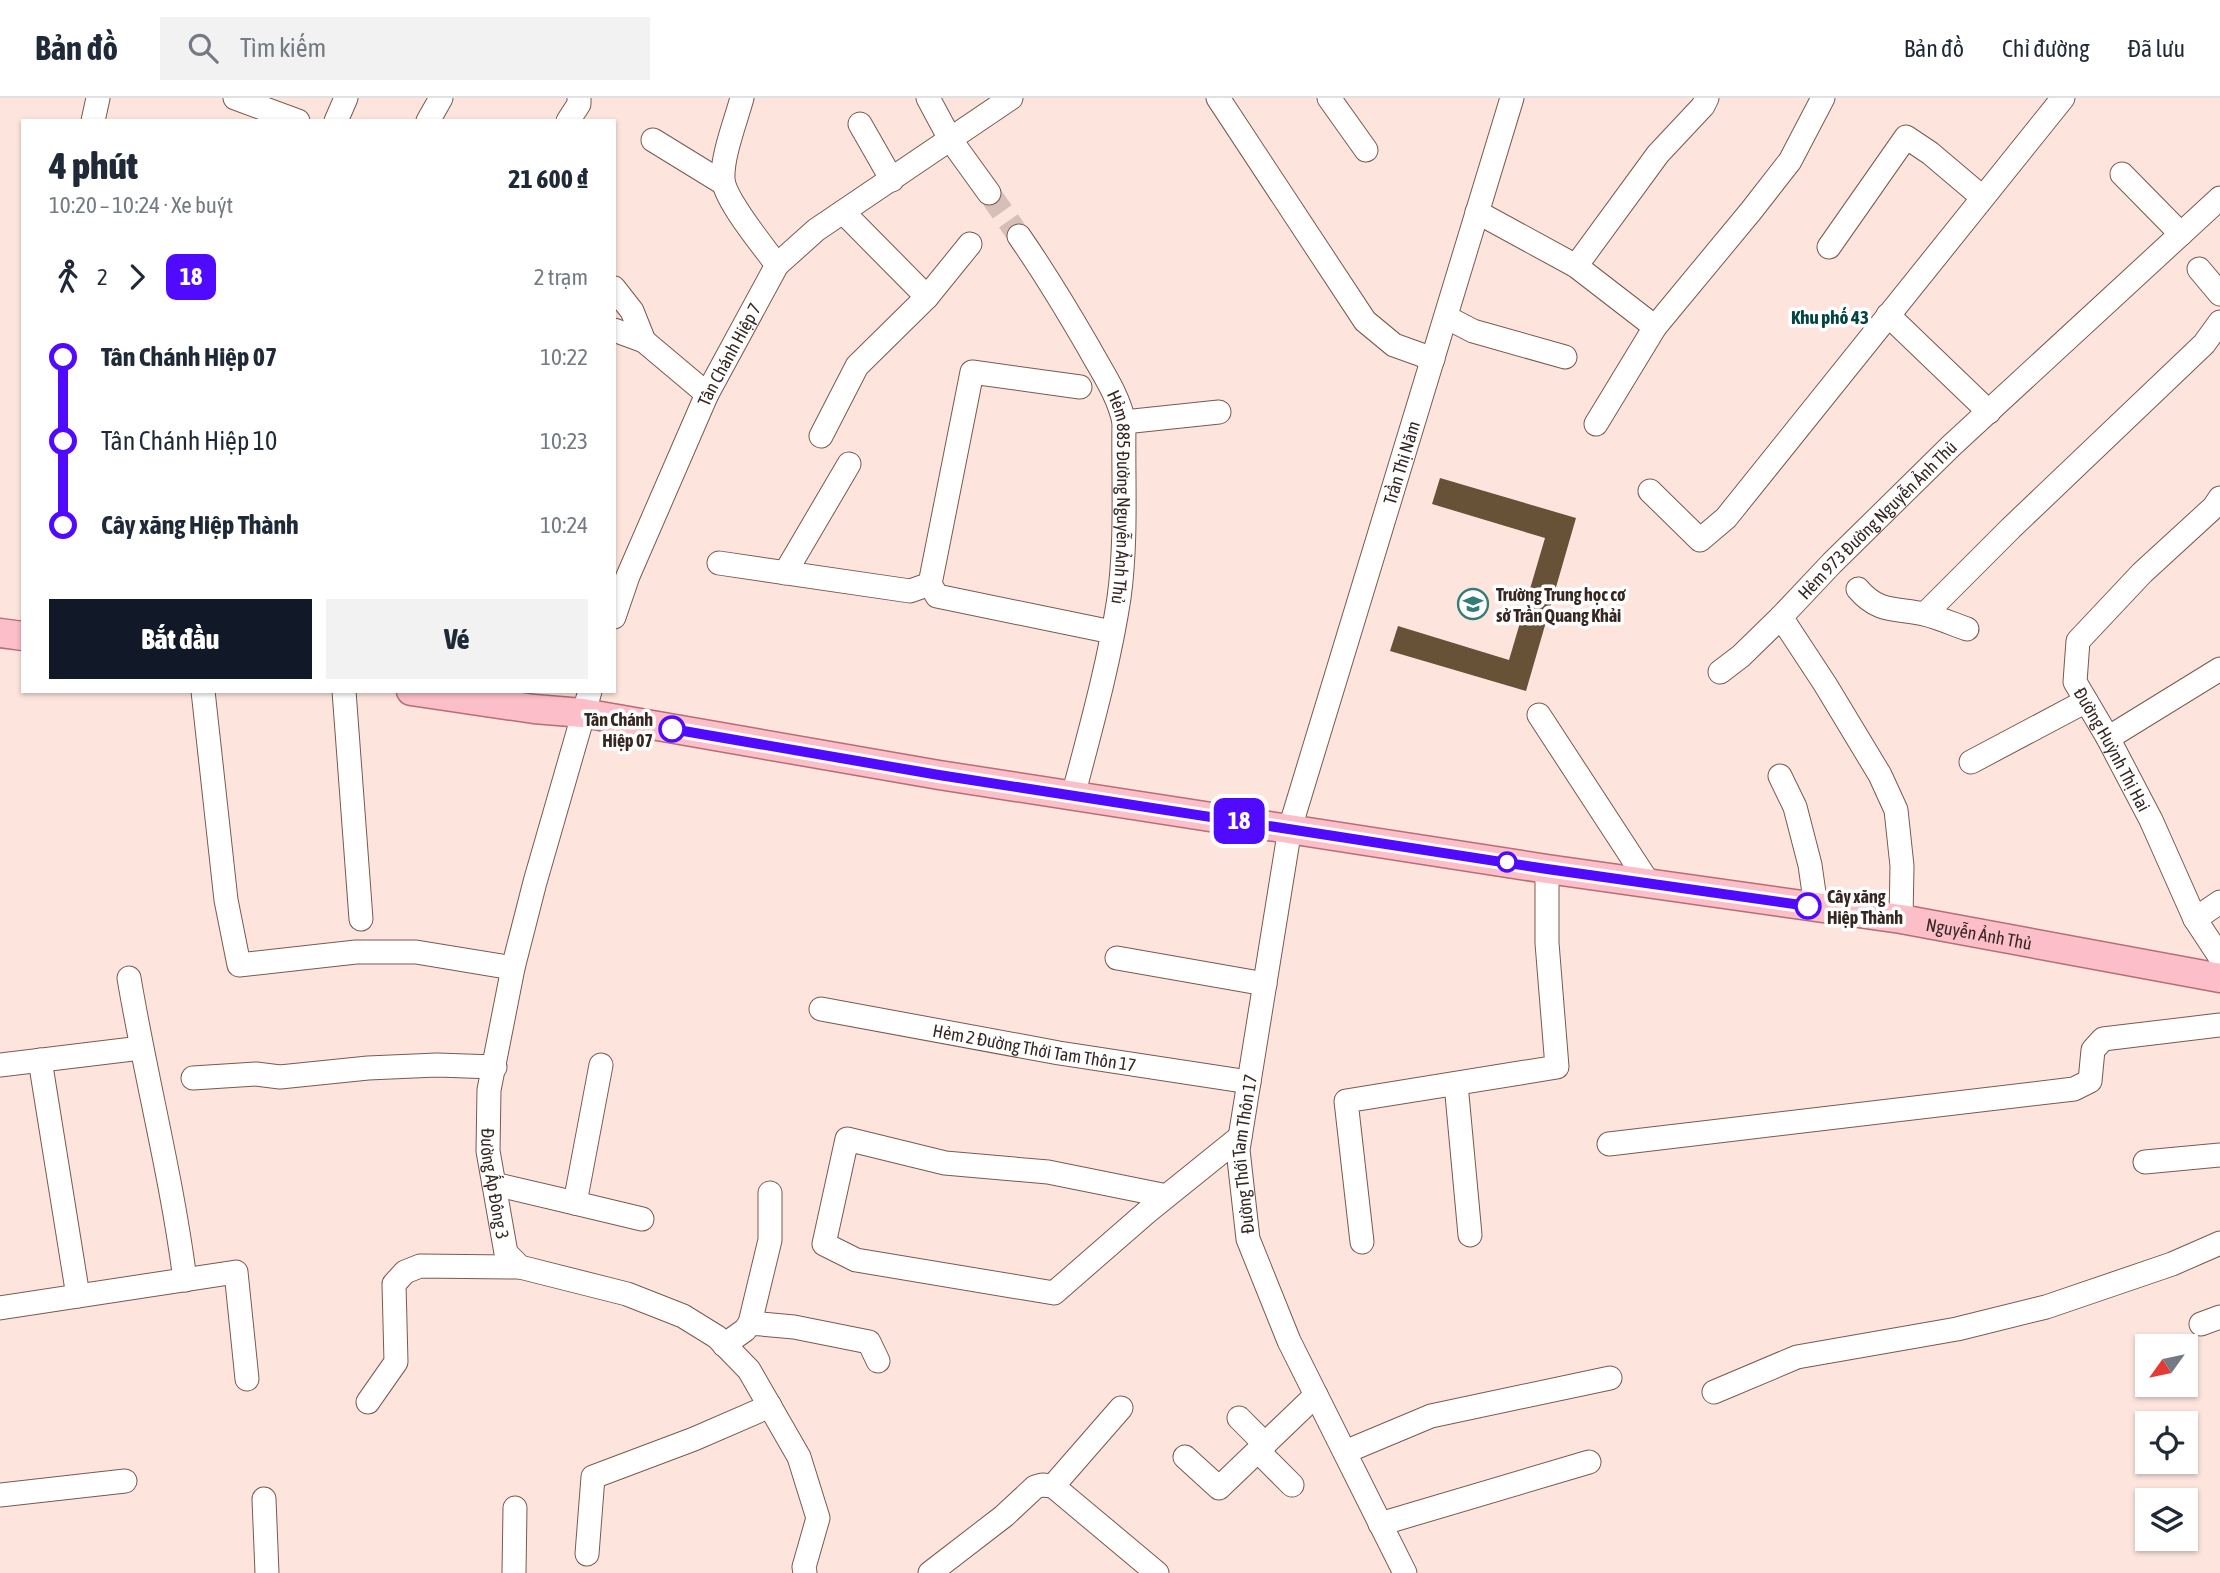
<!DOCTYPE html>
<html lang="vi">
<head>
<meta charset="utf-8">
<style>
  body { margin:0; font-family:"Asap Condensed",sans-serif; background:#f2f2f3; color:#1f2937; height:100vh; display:flex; flex-direction:column; font-size:26px; white-space:nowrap }
  * { box-sizing:border-box; margin:0 }
  p { font-size:23px; color:#747a83 }
  .icon { flex:none; width:38px; height:38px; fill:none; stroke:currentColor; stroke-width:2; stroke-linecap:round; stroke-linejoin:round }
  .map { position:relative; flex:1; overflow:hidden }
  .side { position:absolute; left:21px; top:21px; width:595px; height:574px; display:flex; flex-direction:column; background:#fff; border-radius:0px; box-shadow:0 2px 5px #0004 }
  .side>* { flex:none }
  .badge { padding:0 14px; border-radius:10px; font-size:24px; line-height:46px }
  .needle { width:46px; rotate:237deg }
  .controls { position:absolute; left:2135px; top:1236px; display:grid; gap:14px }
  .controls a { display:grid; place-items:center; width:63px; height:63px; border-radius:0px; background:#fff; box-shadow:0 2px 5px #0004; font-size:35px }
  .map>.badge { position:absolute; translate:-50% -50%; box-shadow:0 0 0 4px #fff }
  .legs { display:flex; align-items:center; gap:10px; height:77px; padding:0 28px; font-size:23px }
  .legs p { margin-inline-start:auto }
  .summary { display:flex; align-items:center; justify-content:space-between; height:119px; padding:0 28px }
  h1 { font-size:38px; font-weight:800; line-height:52px }
  .cta { display:flex; gap:14px; margin-top:auto; padding:14px 28px }
  .cta a { flex:1; height:80px; border-radius:0px; background:#111827; color:#fff; font-size:28px; font-weight:800; line-height:80px; text-align:center }
  .cta a+a { background:#f2f2f3; color:#1f2937 }
  ul { padding:0 28px; list-style:none }
  li { display:flex; align-items:center; gap:24px; height:84px; font-size:26px }
  li i { display:grid; place-items:center; width:10px; height:100%; margin:0 9px; background:currentColor }
  li i::after { content:''; width:18px; height:18px; margin:-9px; border:5px solid; border-radius:50%; background:#fff }
  li p { margin-inline-start:auto }
  li:first-child i { background:linear-gradient(#0000 50%,currentColor 0) }
  li:last-child i { background:linear-gradient(currentColor 50%,#0000 0) }
  header { display:flex; align-items:center; gap:42px; box-sizing:border-box; height:98px; padding:0 35px; background:#fff; border-bottom:2px solid #e0e1e3 }
  header strong { font-size:33px }
  nav { display:flex; gap:38px; margin-inline-start:auto; font-size:24px }
  .search { width:490px; height:63px; background:#f2f2f3; display:flex; align-items:center; gap:18px; box-sizing:border-box; padding:0 24px; border-radius:0px; color:#747a83; font-size:26px }
  .map>svg:first-child { display:block }
  .building { fill:#675137 }
  .lines { fill:none; stroke-linecap:round; stroke-linejoin:round }
  .minor-tunnel { stroke:#d5bfb8; stroke-width:23; stroke-dasharray:23 11; stroke-linecap:butt }
  .minor-casing { stroke:#7a594d; stroke-width:25 }
  .major-casing { stroke:#b56d76; stroke-width:31 }
  .minor { stroke:#fff; stroke-width:23 }
  .major { stroke:#fcbec8; stroke-width:28 }
  .line-1-casing { stroke:#fff; stroke-width:16 }
  .line-1 { stroke:#4f0aff; stroke-width:10 }
  .stop-1-dot { fill:#fff; stroke:#4f0aff; stroke-width:3.5 }
  .labels { text-anchor:middle; dominant-baseline:central; stroke-width:7; stroke-linejoin:round; paint-order:stroke }
  .street-label { font-size:18px; fill:#362722; stroke:#fff }
  .poi-label { font-size:18px; font-weight:bold; fill:#362722; stroke:#fff; text-anchor:start }
  .stop-label { font-size:18px; font-weight:bold; fill:#362722; stroke:#fff; text-anchor:end }
  .neighbourhood-label { font-size:19px; font-weight:bold; fill:#034541; stroke:#fff }
</style>
</head>
<body>
<header>
<strong>Bản đồ</strong>
<div class="search"><svg class="icon" aria-label="search" viewBox="0 0 24 24"><circle cx="10" cy="10" r="6"/><path d="M15 15l6 6"/></svg>Tìm kiếm</div>
<nav><a>Bản đồ</a><a>Chỉ đường</a><a>Đã lưu</a></nav>
</header>
<div class="map">
<svg width="2220" height="1475" viewBox="0 0 2220 1475">
  <rect width="100%" height="100%" fill="#fde5dd"/>
  <polygon class="building" points="1440,380 1576,420 1526,593 1390,553 1398,528 1509,562 1545,440 1432,406"/>
  <g class="lines">
    <polyline class="minor-tunnel" points="989,95 1019,138"/>
    <g class="minor-casing">
      <g id="minor">
        <polyline points="235,0 298,23"/>
        <polyline points="928,0 950,41 989,95"/>
        <polyline points="1218,0 1365,223 1394,247 1433,261"/>
        <polyline points="1329,0 1366,52"/>
        <polyline points="93,23 98,0"/>
        <polyline points="336,23 346,0"/>
        <polyline points="428,23 441,0"/>
        <polyline points="568,23 579,6 579,0"/>
        <polyline points="860,26 892,82"/>
        <polyline points="653,42 723,85"/>
        <polyline points="2122,76 2181,136"/>
        <polyline points="1477,114 1576,168 1655,229 1751,113 1790,63 1823,0"/>
        <path id="s1" d="M1019 138C1044 174 1067 212 1089 250 1102 274 1118 296 1124 324 1123 383 1127 441 1119 500 1109 566 1090 633 1073 698"/>
        <polyline points="1829,149 1906,39 1930,55 1982,99"/>
        <polyline points="777,167 816,132 1011,0"/>
        <polyline points="1576,168 1658,56 1703,8 1707,0"/>
        <polyline points="2199,171 2220,196"/>
        <polyline points="614,190 632,213 644,243 707,296"/>
        <polyline points="927,199 970,146"/>
        <polyline points="1888,217 1989,314"/>
        <polyline points="1446,219 1473,233 1565,259"/>
        <polyline points="614,232 644,243"/>
        <polyline points="1080,289 972,274 930,486 937,498 1112,534"/>
        <polyline points="1124,324 1219,314"/>
        <polyline points="1596,326 1655,229"/>
        <polyline points="821,338 857,268 927,199 843,114"/>
        <polyline points="1650,393 1700,442 1726,420 2063,0"/>
        <path id="s2" d="M2220 400 2214 409 2142 475 2078 543 2075 584 2108 640 2151 722 2195 821 2220 859"/>
        <polyline points="719,465 910,493 930,486"/>
        <polyline points="785,475 849,366"/>
        <path d="M1858 491C1878 515 1896 510 1924 516 1939 520 1953 526 1967 531"/>
        <polyline points="1925,516 2011,430 2204,246 2220,224"/>
        <path id="s3" d="M614 519 628 478 707 296 777 167C764 149 723 100 723 80 722 58 736 22 742 0"/>
        <polyline points="1720,574 1741,558 1781,519"/>
        <polyline points="203,593 226,802 239,867 356,854 416,854 513,870"/>
        <polyline points="344,593 361,821"/>
        <path id="s4" d="M590 593 535 784 513 870 489 992 488 1053 506 1155 520 1169 627 1196 683 1218 717 1239 749 1272 799 1359 818 1420 804 1469 805 1475"/>
        <polyline points="1539,617 1648,784"/>
        <polyline points="2108,640 2220,571"/>
        <polyline points="1971,664 2086,603"/>
        <polyline points="1780,678 1795,709 1810,767 1816,809"/>
        <path id="s5" d="M1901 821 1902 768 1896 712 1880 677 1825 586 1781 519 1832 465 1951 348 2220 100"/>
        <polyline points="2195,821 2220,804"/>
        <polyline points="1117,860 1265,886"/>
        <path d="M129 880C146 981 172 1080 185 1182"/>
        <path id="s6" d="M821 911 1059 955 1249 984"/>
        <polyline points="40,962 78,1198"/>
        <polyline points="0,967 141,950"/>
        <polyline points="193,980 256,976 280,979 368,970 437,967 495,969"/>
        <polyline points="1456,986 1470,1137"/>
        <polyline points="1609,1046 2074,991 2090,983 2093,952 2103,941 2220,927"/>
        <polyline points="2145,1064 2220,1057"/>
        <polyline points="494,1086 575,1105 601,967"/>
        <polyline points="1167,1098 1048,1074 945,1065 847,1041 824,1146 856,1162 1054,1195 1147,1114 1240,1039"/>
        <polyline points="575,1105 642,1121"/>
        <polyline points="1362,1144 1346,1003 1557,969 1547,845 1547,771"/>
        <polyline points="0,1210 236,1174 247,1281"/>
        <polyline points="750,1225 770,1142 770,1095"/>
        <polyline points="2201,1226 2220,1219"/>
        <polyline points="724,1247 745,1232 750,1225 794,1229 869,1244 878,1263"/>
        <polyline points="1714,1294 1797,1259 1957,1231 2046,1209 2172,1166 2220,1145"/>
        <polyline points="368,1304 396,1264 394,1186 405,1174 420,1168 520,1169"/>
        <polyline points="1121,1310 1053,1388 1157,1475"/>
        <polyline points="1239,1320 1265,1346"/>
        <polyline points="1258,1353 1292,1387"/>
        <polyline points="1345,1354 1431,1318 1610,1280"/>
        <polyline points="1185,1359 1219,1390 1316,1297"/>
        <polyline points="0,1397 125,1383"/>
        <polyline points="264,1401 267,1475"/>
        <polyline points="1380,1426 1589,1364"/>
        <polyline points="587,1456 593,1379 694,1341 770,1308"/>
        <polyline points="514,1475 515,1410"/>
        <polyline points="930,1475 1004,1418 1035,1389 1042,1387 1053,1388"/>
        <path id="s7" d="M1405 1475 1289 1243 1248 1141 1238 1052 1290 730 1512 0"/>
      </g>
    </g>
    <g class="major-casing">
      <g id="major">
        <polyline points="0,535 23,538"/>
        <path id="s8" d="M411 593 534 611 583 615 939 677 1547 771 1901 821 2220 880"/>
      </g>
    </g>
    <use href="#minor" class="minor"/>
    <use href="#major" class="major"/>
  </g>
  <g class="lines">
    <g class="line-1-casing">
      <polyline id="line-1" points="672,631 939,677 1547,771 1808,808"/>
    </g>
    <use href="#line-1" class="line-1"/>
  </g>
  <defs>
    <g id="school-ring" transform="scale(1.575)"><circle r="9.5" fill="#fff" stroke="#347c76" stroke-width="1.5"/><path d="M0-5L7-2L0 1L-7-2ZM-4 1L0 2.5L4 1V4Q0 6-4 4Z" fill="#347c76"/></g>
  </defs>
  <g fill-rule="evenodd">
    <use href="#school-ring" x="1473" y="506"/>
  </g>
  <g class="stop-1-dot">
    <circle cx="672" cy="631" r="12"/>
    <circle cx="1507" cy="764" r="9"/>
    <circle cx="1808" cy="808" r="12"/>
  </g>
  <g class="labels">
    <g class="street-label">
      <text stroke="none"><textPath href="#s3" startOffset="287">Tân Chánh Hiệp 7</textPath></text>
      <text stroke="none"><textPath href="#s7" startOffset="1167">Trần Thị Năm</textPath></text>
      <text stroke="none"><textPath href="#s1" startOffset="289">Hẻm 885 Đường Nguyễn Ảnh Thủ</textPath></text>
      <text stroke="none"><textPath href="#s5" startOffset="471">Hẻm 973 Đường Nguyễn Ảnh Thủ</textPath></text>
      <text stroke="none"><textPath href="#s2" startOffset="320">Đường Huỳnh Thị Hai</textPath></text>
      <text stroke="none"><textPath href="#s8" startOffset="1587">Nguyễn Ảnh Thủ</textPath></text>
      <text stroke="none"><textPath href="#s6" startOffset="217">Hẻm 2 Đường Thới Tam Thôn 17</textPath></text>
      <text stroke="none"><textPath href="#s7" startOffset="455">Đường Thới Tam Thôn 17</textPath></text>
      <text stroke="none"><textPath href="#s4" startOffset="506">Đường Ấp Đông 3</textPath></text>
    </g>
    <g class="poi-label">
      <text x="1496" y="496">Trường Trung học cơ<tspan x="1496" dy="21">sở Trần Quang Khải</tspan></text>
    </g>
    <g class="stop-label">
      <text x="653" y="621">Tân Chánh<tspan x="653" dy="21">Hiệp 07</tspan></text>
      <text x="1827" y="798" text-anchor="start">Cây xăng<tspan x="1827" dy="21">Hiệp Thành</tspan></text>
    </g>
    <g class="neighbourhood-label">
      <text x="1830" y="219">Khu phố 43</text>
    </g>
  </g>
</svg>
<div class="controls">
<a><svg class="needle" viewBox="-14 -14 28 28"><path d="M0-13l5 13h-10z" fill="#e53935"/><path d="M0 13l5-13h-10z" fill="#747a83"/></svg></a>
<a><svg class="icon" aria-label="locate" viewBox="0 0 24 24"><circle cx="12" cy="12" r="6"/><path d="M12 2v4M12 18v4M2 12h4M18 12h4"/></svg></a>
<a><svg class="icon" aria-label="layers" viewBox="0 0 24 24"><path d="M12 4l9 5-9 5-9-5zM3 14l9 5 9-5"/></svg></a>
</div>
<b class="badge" style="left:1239px;top:723px;background:#4f0aff;color:#fff">18</b>
<section class="side">
<div class="summary"><div><h1>4 phút</h1><p>10:20 – 10:24 · Xe buýt</p></div><b>21 600 ₫</b></div>
<div class="legs"><svg class="icon" aria-label="walk" viewBox="0 0 24 24"><circle cx="13" cy="4" r="2"/><path d="M13 8l-2 6 4 7M11 14l-3 7M7 12l3-4h3l4 4"/></svg>2<svg class="icon" aria-label="forward" viewBox="0 0 24 24"><path d="M9 5l7 7-7 7"/></svg><b class="badge" style="background:#4f0aff;color:#fff">18</b><p>2 trạm</p></div>
<ul>
<li><i style="color:#4f0aff"></i><b>Tân Chánh Hiệp 07</b><p>10:22</p></li>
<li><i style="color:#4f0aff"></i><span>Tân Chánh Hiệp 10</span><p>10:23</p></li>
<li><i style="color:#4f0aff"></i><b>Cây xăng Hiệp Thành</b><p>10:24</p></li>
</ul>
<div class="cta"><a>Bắt đầu</a><a>Vé</a></div>
</section>
</div>
</body>
</html>
